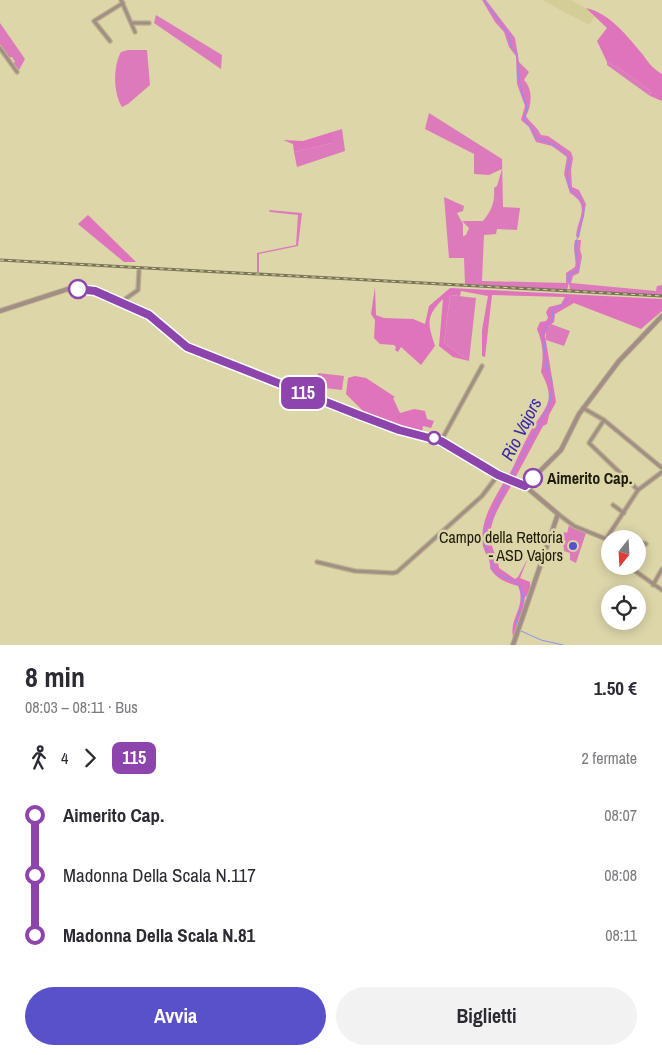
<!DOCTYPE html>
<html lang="it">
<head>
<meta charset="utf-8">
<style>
  body { margin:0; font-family:"Archivo Narrow",sans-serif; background:#f2f2f3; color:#2b2b33; height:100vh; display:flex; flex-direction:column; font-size:19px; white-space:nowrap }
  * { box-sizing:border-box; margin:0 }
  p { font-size:16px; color:#7c7c81 }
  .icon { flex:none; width:28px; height:28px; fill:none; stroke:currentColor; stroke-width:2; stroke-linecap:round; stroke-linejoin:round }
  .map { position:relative; height:645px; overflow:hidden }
  .sheet { display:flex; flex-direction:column; background:#fff; flex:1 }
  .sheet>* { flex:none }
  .badge { padding:0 10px; border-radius:8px; font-size:18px; line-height:32px }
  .needle { width:32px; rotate:198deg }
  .buttons { position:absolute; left:601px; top:530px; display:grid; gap:10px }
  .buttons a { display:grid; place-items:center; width:45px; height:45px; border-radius:50%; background:#fff; box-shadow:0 2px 12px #0003; font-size:25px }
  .map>.badge { position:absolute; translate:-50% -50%; box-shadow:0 0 0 2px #fff }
  .legs { display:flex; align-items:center; gap:8px; height:55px; padding:0 25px; font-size:16px }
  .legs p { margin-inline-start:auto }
  .summary { display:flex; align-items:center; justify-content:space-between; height:85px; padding:0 25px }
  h1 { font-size:28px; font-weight:700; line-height:38px }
  .action { display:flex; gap:10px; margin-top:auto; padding:10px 25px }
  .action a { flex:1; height:58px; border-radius:30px; background:#5951c9; color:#fff; font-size:20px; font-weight:700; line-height:58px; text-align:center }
  .action a+a { background:#f2f2f3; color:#2b2b33 }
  ul { padding:0 25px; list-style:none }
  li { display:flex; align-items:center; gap:18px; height:60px; font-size:19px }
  li i { display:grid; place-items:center; width:8px; height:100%; margin:0 6px; background:currentColor }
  li i::after { content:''; width:12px; height:12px; margin:-6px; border:4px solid; border-radius:50%; background:#fff }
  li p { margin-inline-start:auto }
  li:first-child i { background:linear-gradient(#0000 50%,currentColor 0) }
  li:last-child i { background:linear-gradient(currentColor 50%,#0000 0) }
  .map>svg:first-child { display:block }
  .built { fill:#d5cd98 }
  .green { fill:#dd7abc }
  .forest { fill:#df74bc }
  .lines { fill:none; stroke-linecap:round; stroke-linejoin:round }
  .stream { stroke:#8c8dfa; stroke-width:1 }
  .minor-casing { stroke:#bab48c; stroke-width:5.5 }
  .tertiary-casing { stroke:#bab48c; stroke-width:6 }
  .minor { stroke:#a28e86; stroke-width:3 }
  .tertiary { stroke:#a28e86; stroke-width:4 }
  .rail-casing { stroke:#7a7557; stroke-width:3 }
  .rail { stroke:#dcd6a9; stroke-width:1; stroke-dasharray:4; stroke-linecap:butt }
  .line-1-casing { stroke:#fff; stroke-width:11 }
  .line-1 { stroke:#8e44ad; stroke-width:8 }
  .stop-1-dot { fill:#fff; stroke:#8e44ad; stroke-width:2.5 }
  .poi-dot { fill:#5951c9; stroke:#dcd6a9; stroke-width:2 }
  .labels { text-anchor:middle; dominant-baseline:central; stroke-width:5; stroke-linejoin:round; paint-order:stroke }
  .stop-label { font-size:16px; font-weight:bold; fill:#1e1b0a; stroke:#dcd6a9; text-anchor:start }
  .poi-label { font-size:16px; fill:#1e1b0a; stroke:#dcd6a9; text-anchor:end }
  .water-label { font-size:18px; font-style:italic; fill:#3d28a5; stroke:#dcd6a9 }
</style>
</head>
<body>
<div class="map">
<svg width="662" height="645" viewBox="0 0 662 645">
  <rect width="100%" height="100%" fill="#dcd6a9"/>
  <polygon class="built" points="542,0 571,0 586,8 595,16 589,25"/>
  <g class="green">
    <path d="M482 0H486L515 38 519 62 529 72 524 80C533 89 532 105 526 116 530 123 537 126 541 135L548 136 571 152 573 158 571 170 572 187 579 190 586 204 579 238 576 236C578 217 591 206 570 193L564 174 567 157 552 146 536 142 529 127 521 120 525 106 517 84 516 56 509 47 504 32 495 22Z"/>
    <polygon points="156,15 222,55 221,69 154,23"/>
    <polygon points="0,23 25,59 19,70 13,64 15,62 12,57 8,58 0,45"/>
    <path d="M128 50H147L150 85 128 104 122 107C113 93 113 66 121 52Z"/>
    <polygon points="607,62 619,68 651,91 650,96 607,65"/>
    <path d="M429 113 502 159 503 207 520 208 517 230 497 229 496 234 484 235 482 281 566 283V273L575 267C577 258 572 252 575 240H581L580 250 582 256 579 273 573 276 571 283 656 291 657 286 662 285V295L570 290 569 283 567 290 465 284 464 258H449L444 197 464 206 463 211 457 213 463 224V236L466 235 469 228 462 221H483C492 210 495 202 494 188L497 186 502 169 489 175 474 174V154L425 129Z"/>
    <polygon points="342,129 345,151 297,167 294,152 332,143 332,132"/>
    <polygon points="269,210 302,213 298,246 259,254 259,272 257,272 257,253 296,245 298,215 270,212"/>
    <polygon points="450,295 476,298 469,361 444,343"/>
    <polygon points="551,324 570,331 564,346 546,340 546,330"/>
    <polygon points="318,373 344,376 342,390 316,387"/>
    <polygon points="569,525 586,533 576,563 570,560 570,553 564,551 563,541 559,542 558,540 563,539 564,532 567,533"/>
  </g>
  <g class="forest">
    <path d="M586 8C610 13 628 37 643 55 649 63 653 69 662 74V101L650 96 651 91 619 68 607 62 597 41 607 28Z"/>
    <polygon points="332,132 332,143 294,152 293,144 283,140 303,141"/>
    <polygon points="88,215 136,262 124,262 78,224"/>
    <path d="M375 287 376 315 384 318 413 319 425 324 429 306 450 288 662 299V311L641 329 574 303 555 314 554 322 549 326 545 335 556 402 549 415 547 424 543 426 514 480 508 477C516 463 521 448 529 434 544 407 558 404 541 372 544 355 543 344 537 329L540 322 546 321 548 318 546 312 549 307 561 304 565 297 492 295 485 357 482 356V330L488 296 461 291 460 296 450 295 444 343 469 361 453 357 439 346 443 299C425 317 428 324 435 346L421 365 401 347 398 352 395 350 396 347 394 345 380 344 374 338 375 320 371 314Z"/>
    <polygon points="355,376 366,378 395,397 393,398 400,413 414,409 425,411 427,419 434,421 431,428 423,426 422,433 369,417 346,394 348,378"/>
    <path d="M505 480 512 484C503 501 487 522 491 542 493 552 498 558 499 568L515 579 518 577 528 558 520 578 530 582V594L525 597 523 611 513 637C509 617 527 607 518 586 507 583 496 579 490 568 491 559 485 555 483 546 479 522 493 501 505 480Z"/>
  </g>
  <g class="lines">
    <g class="stream">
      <path d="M484 0 509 35 511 46 517 53 519 80 527 109 524 118 538 139C550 142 565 149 570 161L567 173 570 190C597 206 577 224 576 247 575 256 580 261 577 271L569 274V282"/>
      <polyline points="510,478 550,404 552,382 547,371 543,332 552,319 553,310 567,302 568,298"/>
      <path d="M508 481 485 530 484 544 493 560V569L498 574 519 584C529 606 515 608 517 627"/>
      <polyline points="519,630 541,640 563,645"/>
    </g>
    <g class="minor-casing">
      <g id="minor">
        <polyline points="121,0 135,32"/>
        <polyline points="133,23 149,23"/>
        <polyline points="110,41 94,21 123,3"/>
        <polyline points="0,48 17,72"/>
        <polyline points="121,302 138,290 139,271"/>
        <polyline points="583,408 604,420 662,468"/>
        <polyline points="604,420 589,443 638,490"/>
        <polyline points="441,441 482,366"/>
        <polyline points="613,505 624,513"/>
        <polyline points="558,514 574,526 606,539 610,544"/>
        <polyline points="606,539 638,490 662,472"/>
        <polyline points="634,539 646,544"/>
        <polyline points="317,562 355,571 393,573 397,572 482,496 498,475"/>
        <polyline points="628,566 662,590"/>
        <polyline points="653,585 662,569"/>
      </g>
    </g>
    <g class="tertiary-casing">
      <g id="tertiary">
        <polyline points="0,311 68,289 95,291 156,319 187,347 399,430 441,441 498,475 525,486 558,514 513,645"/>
        <polyline points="525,486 561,450 579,414 619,361 662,316"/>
      </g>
    </g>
    <use href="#minor" class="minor"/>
    <use href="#tertiary" class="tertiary"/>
    <g class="rail-casing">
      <polyline id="rail" points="0,260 662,296"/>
    </g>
    <use href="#rail" class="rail"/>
  </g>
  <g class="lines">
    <g class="line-1-casing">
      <polyline id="line-1" points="78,289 95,291 149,315 187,347 359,415 399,430 441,441 498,475 525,486 533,478"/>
    </g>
    <use href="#line-1" class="line-1"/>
  </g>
  <g class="stop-1-dot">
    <circle cx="78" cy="289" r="9"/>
    <circle cx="434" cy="438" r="6"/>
    <circle cx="533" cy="478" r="9"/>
  </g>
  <circle class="poi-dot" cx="573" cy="546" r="5"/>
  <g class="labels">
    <g class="stop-label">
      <text x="547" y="478">Aimerito Cap.</text>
    </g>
    <g class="poi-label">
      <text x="563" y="537">Campo della Rettoria<tspan x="563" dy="18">- ASD Vajors</tspan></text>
    </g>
    <g class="water-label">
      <text transform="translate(521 429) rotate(-63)">Rio Vajors</text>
    </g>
  </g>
</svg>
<div class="buttons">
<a><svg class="needle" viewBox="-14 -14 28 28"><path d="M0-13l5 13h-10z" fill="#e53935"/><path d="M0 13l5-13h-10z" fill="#7c7c81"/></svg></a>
<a><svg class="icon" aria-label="locate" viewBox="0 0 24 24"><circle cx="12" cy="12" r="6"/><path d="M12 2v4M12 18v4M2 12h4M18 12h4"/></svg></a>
</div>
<b class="badge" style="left:303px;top:393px;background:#8e44ad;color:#fff">115</b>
</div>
<section class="sheet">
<div class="summary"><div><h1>8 min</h1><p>08:03 – 08:11 · Bus</p></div><b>1.50 €</b></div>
<div class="legs"><svg class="icon" aria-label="walk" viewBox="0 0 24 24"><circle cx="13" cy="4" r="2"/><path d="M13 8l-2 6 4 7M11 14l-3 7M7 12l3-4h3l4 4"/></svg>4<svg class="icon" aria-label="forward" viewBox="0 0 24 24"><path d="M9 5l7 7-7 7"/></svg><b class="badge" style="background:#8e44ad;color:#fff">115</b><p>2 fermate</p></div>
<ul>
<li><i style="color:#8e44ad"></i><b>Aimerito Cap.</b><p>08:07</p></li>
<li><i style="color:#8e44ad"></i><span>Madonna Della Scala N.117</span><p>08:08</p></li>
<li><i style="color:#8e44ad"></i><b>Madonna Della Scala N.81</b><p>08:11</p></li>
</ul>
<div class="action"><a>Avvia</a><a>Biglietti</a></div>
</section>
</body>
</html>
